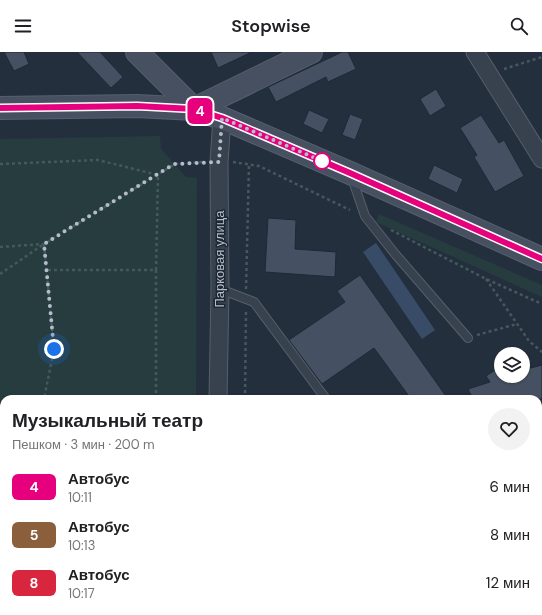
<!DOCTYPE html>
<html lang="ru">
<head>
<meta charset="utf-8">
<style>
  body { margin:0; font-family:"DM Sans",sans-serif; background:#f2f2f2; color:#202124; height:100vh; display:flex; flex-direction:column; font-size:15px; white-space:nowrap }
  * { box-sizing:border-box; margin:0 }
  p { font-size:13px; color:#757577 }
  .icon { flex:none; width:22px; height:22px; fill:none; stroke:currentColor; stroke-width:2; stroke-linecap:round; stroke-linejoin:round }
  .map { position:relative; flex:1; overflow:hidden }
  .drawer { position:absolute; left:0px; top:343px; width:542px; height:220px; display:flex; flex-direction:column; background:#fff; border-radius:12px 12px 0 0; box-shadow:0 1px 3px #0004 }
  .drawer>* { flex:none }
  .badge { padding:0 8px; border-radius:6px; font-size:14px; line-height:26px }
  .controls { position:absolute; left:494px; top:295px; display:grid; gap:8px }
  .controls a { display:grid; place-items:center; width:36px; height:36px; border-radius:50%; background:#fff; box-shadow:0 1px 3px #0004; font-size:20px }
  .you { position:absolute; width:20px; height:20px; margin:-10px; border:3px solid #fff; border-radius:50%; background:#1a73e8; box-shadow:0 0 0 6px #1a73e833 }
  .map>.badge { position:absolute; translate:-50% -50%; box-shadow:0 0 0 2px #fff }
  .round { display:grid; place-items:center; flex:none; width:42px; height:42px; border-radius:21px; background:#f2f2f2 }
  .head { display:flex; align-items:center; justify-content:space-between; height:68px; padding:0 12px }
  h1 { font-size:19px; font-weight:600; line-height:30px }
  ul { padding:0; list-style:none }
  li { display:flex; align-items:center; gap:12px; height:48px; padding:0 12px }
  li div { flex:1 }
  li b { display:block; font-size:15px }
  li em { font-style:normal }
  li .badge { min-width:44px; font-weight:700; text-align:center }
  header { display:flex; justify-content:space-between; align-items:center; height:52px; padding:0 12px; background:#fff; font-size:18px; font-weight:600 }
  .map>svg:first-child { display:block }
  .green { fill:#263c3f }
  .water { fill:#394c67 }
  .building { fill:#455162; stroke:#1f2835 }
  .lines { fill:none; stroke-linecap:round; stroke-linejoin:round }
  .service-casing { stroke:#565f6c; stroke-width:10 }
  .minor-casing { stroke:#565f6c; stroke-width:19 }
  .secondary-casing { stroke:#565f6c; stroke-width:24 }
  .path { stroke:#44595c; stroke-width:2.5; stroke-dasharray:3 3; stroke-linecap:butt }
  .service { stroke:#38414e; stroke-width:8 }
  .minor { stroke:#38414e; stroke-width:17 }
  .secondary { stroke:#465061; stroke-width:22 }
  .line-casing { stroke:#fff; stroke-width:9 }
  .line { stroke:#e6007e; stroke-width:6 }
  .walk { stroke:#b4bcc9; stroke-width:4; stroke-dasharray:0 7.2 }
  .stop-dot { fill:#fff; stroke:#e6007e; stroke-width:2 }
  .labels { text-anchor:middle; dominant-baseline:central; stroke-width:3; stroke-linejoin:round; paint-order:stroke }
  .street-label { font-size:13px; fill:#b4bcc9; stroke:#1d2633 }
</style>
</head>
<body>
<header><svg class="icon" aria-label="menu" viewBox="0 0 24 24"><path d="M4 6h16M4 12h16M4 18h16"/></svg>Stopwise<svg class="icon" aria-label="search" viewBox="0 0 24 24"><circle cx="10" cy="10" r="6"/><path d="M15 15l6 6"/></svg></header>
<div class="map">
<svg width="542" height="563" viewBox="0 0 542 563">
  <rect width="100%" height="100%" fill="#242f3e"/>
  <g class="green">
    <polygon points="160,84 161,97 186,125 197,126 196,347 4,347 4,559 195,559 195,563 0,563 0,87"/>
    <polygon points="379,162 542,233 542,245 376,170"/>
  </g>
  <polygon class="water" points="376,191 435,278 422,287 363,200"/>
  <g class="building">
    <polygon points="4,0 24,0 29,12 14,19"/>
    <polygon points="77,0 100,0 123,25 111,36"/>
    <polygon points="211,0 252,0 218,16"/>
    <polygon points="342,0 348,0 356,17 328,30 326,25 276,50 268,35"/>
    <polygon points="436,37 446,54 430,64 420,47"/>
    <polygon points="309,58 329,67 322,81 303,72"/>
    <polygon points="350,62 363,67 355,88 342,83"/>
    <polygon points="481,63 499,91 504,88 524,124 495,140 474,105 477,103 460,76"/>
    <polygon points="434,113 463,127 457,141 428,127"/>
    <polygon points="268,166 296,168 295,197 336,200 335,225 265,220"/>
    <polygon points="360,223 448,347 411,347 374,296 322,332 289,288 345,250 337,239"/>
    <polygon points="542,313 542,347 473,347 468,337 490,330 486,324 501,314 501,325 523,324 523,318"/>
  </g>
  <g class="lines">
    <g class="service-casing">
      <g id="service">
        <polyline points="352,126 365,164 396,203 468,286"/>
        <polyline points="220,237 254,250 326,347"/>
        <polyline points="537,563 537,559"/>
      </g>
    </g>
    <g class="minor-casing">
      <g id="minor">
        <polyline points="475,0 542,107"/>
        <polyline points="218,347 220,237 219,110 222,66"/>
        <polyline points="215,563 215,559"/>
      </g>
    </g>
    <g class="secondary-casing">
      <g id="secondary">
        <polyline points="137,0 194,57 222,66 350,121 542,207"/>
        <polyline points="0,56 137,54 194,57 311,0"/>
      </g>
    </g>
    <g class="path">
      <polyline points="504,17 542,5"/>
      <polyline points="233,110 259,114 350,158"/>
      <polyline points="0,112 98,108 158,123 156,218 46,218"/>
      <polyline points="391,178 486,227 542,252"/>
      <polyline points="0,195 44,192 175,112 204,110"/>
      <polyline points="156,218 156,347"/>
      <polyline points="0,222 44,192 54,297 44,347"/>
      <polyline points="486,227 529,289 542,300"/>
      <polyline points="246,237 249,113"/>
      <polyline points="477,283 517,272"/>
      <polyline points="245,347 246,258"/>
      <polyline points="0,471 4,471"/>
      <polyline points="538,477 542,472"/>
      <polyline points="0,482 4,475"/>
      <polyline points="538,484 542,483"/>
      <polyline points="538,489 542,492"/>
      <polyline points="538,536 540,516 542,513"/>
      <polyline points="61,559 63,563"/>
      <polyline points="163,559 164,563"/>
      <polyline points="428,559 428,563"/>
    </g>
    <use href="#service" class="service"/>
    <use href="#minor" class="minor"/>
    <use href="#secondary" class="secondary"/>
  </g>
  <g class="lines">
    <g class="line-casing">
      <polyline id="line" points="0,56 137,54 194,57 222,66 350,121 542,207"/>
    </g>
    <use href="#line" class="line"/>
    <polyline class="walk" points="54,297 44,192 174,112 219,110 222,66 322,109"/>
  </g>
  <circle class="stop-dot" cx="322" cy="109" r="8"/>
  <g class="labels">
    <g class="street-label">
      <text transform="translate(219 207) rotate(-90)">Парковая улица</text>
    </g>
  </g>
</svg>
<div class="controls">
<a><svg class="icon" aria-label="layers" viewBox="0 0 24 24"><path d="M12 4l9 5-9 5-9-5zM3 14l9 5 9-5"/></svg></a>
</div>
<div class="you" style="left:54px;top:297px"></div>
<b class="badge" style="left:200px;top:59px;background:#e6007e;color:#fff">4</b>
<section class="drawer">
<div class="head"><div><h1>Музыкальный театр</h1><p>Пешком · 3 мин · 200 m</p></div><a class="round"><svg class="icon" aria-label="heart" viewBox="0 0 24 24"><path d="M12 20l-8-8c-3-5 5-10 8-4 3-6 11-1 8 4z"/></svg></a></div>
<ul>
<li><span class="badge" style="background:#e6007e;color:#fff">4</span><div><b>Автобус</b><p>10:11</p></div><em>6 мин</em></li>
<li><span class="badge" style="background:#8b5e3c;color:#fff">5</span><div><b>Автобус</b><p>10:13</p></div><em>8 мин</em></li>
<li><span class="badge" style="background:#d7263d;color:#fff">8</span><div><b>Автобус</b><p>10:17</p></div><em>12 мин</em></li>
</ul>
</section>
</div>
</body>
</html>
